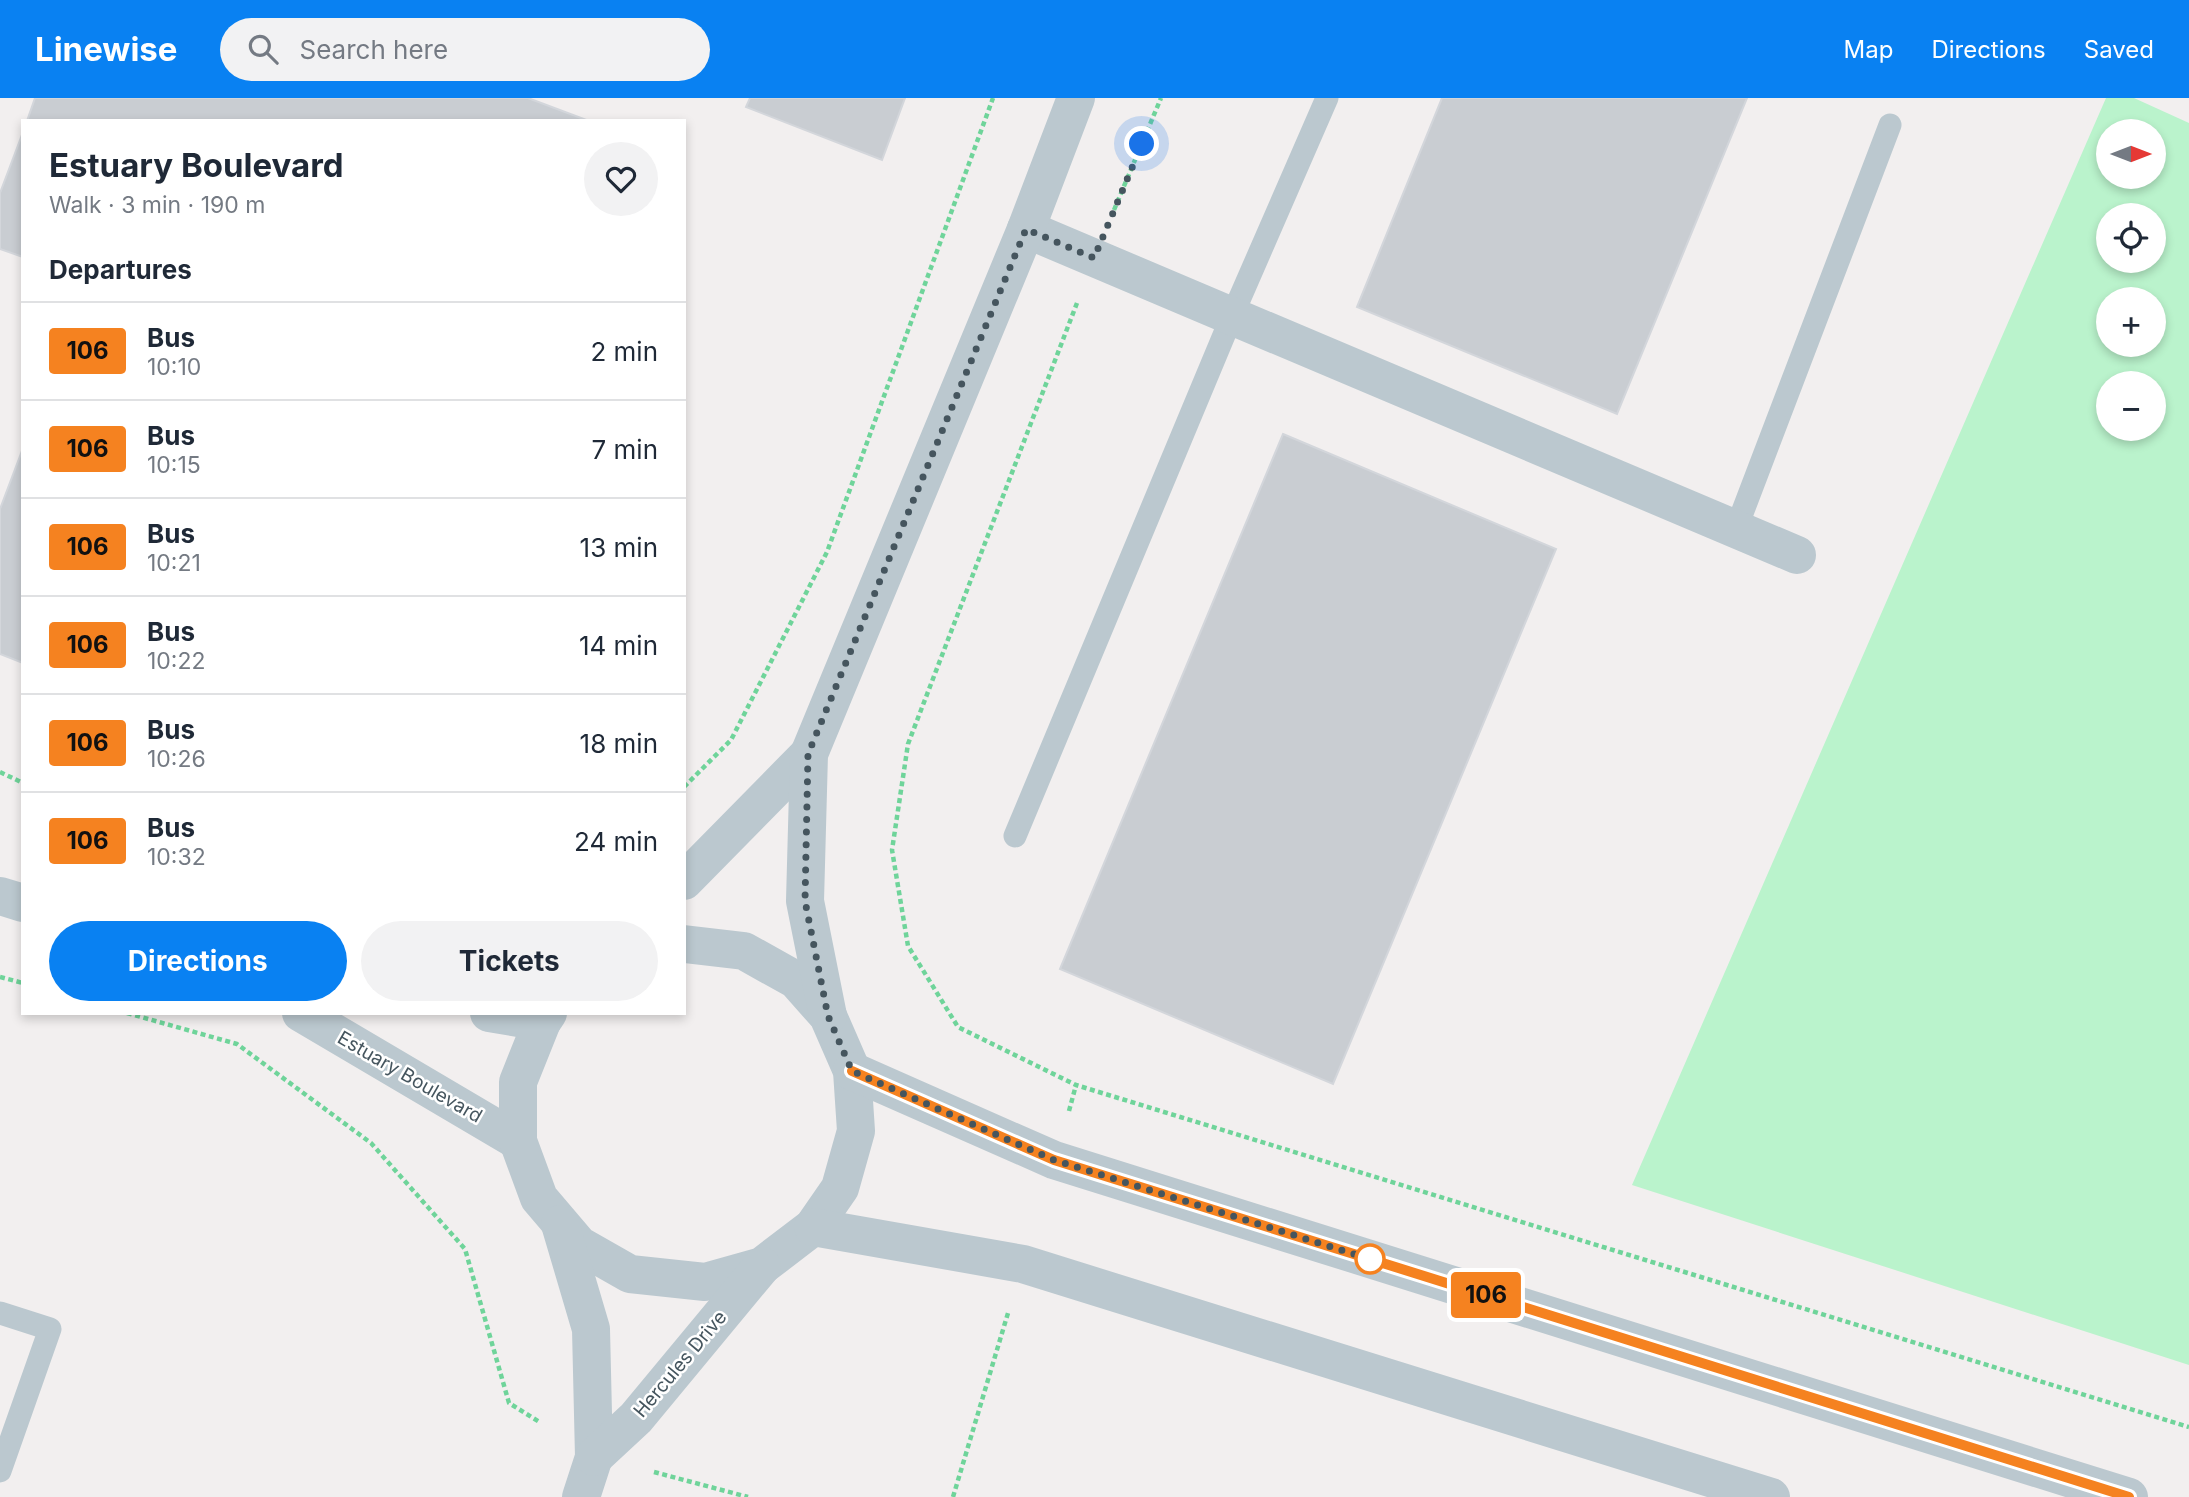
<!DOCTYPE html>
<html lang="en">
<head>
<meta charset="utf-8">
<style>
  body { margin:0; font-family:Inter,sans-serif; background:#f2f2f3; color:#1f2937; height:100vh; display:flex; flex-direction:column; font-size:26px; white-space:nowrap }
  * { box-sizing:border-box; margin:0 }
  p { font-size:23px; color:#747a83 }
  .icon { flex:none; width:38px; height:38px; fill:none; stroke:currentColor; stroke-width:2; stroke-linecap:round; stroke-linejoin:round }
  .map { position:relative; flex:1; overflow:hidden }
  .panel { position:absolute; left:21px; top:21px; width:665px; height:896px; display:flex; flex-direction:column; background:#fff; border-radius:0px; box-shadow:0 4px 10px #0003 }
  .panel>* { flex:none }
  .badge { padding:0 14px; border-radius:5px; font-size:24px; line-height:46px }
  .needle { width:46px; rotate:90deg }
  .buttons { position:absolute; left:2096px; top:21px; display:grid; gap:14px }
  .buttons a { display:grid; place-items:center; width:70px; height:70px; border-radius:50%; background:#fff; box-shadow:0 4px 10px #0003; font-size:35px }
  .you { position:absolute; width:35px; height:35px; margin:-18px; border:5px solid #fff; border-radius:50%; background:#1a73e8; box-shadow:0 0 0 10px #1a73e833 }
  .map>.badge { position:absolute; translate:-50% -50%; box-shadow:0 0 0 4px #fff }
  h2 { padding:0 28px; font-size:26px; line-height:63px }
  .round { display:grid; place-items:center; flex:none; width:74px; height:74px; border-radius:37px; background:#f2f2f3 }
  .head { display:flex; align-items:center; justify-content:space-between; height:119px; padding:0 28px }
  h1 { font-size:33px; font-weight:700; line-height:52px }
  .cta { display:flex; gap:14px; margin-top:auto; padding:14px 28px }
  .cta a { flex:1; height:80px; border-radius:42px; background:#0981f2; color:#fff; font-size:28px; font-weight:700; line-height:80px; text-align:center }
  .cta a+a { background:#f2f2f3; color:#1f2937 }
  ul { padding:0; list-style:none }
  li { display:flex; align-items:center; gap:21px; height:98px; padding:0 28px; border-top:2px solid #e0e1e3 }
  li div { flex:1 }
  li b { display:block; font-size:26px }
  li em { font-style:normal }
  li .badge { min-width:77px; font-weight:700; text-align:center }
  header { display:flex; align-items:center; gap:42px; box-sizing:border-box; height:98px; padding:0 35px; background:#0981f2; color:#fff }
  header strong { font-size:33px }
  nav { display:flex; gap:38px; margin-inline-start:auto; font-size:24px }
  .search { width:490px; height:63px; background:#f2f2f3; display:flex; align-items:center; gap:18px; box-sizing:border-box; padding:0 24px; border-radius:38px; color:#747a83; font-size:26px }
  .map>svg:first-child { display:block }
  .green { fill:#baf3cc; fill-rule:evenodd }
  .building { fill:#c9cdd2; stroke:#d3d6db; stroke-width:2 }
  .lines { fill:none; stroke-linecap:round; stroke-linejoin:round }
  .path { stroke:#6fd49a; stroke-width:4.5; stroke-dasharray:5 3.5; stroke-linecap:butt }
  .service { stroke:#bbc8cf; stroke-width:23 }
  .minor { stroke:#bbc8cf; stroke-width:38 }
  .line-casing { stroke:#fff; stroke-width:16 }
  .line { stroke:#f58220; stroke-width:10 }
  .walk { stroke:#45555e; stroke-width:7; stroke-dasharray:0 12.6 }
  .stop-dot { fill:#fff; stroke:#f58220; stroke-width:3.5 }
  .labels { text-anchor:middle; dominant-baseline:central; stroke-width:5; stroke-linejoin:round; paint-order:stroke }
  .street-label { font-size:19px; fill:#45555e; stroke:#fff }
</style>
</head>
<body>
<header>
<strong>Linewise</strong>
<div class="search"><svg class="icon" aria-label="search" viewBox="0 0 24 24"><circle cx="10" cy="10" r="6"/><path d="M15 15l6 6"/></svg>Search here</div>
<nav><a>Map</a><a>Directions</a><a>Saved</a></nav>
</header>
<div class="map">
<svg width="2189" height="1399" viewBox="0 0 2189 1399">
  <rect width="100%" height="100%" fill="#f2efef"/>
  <path class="green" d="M2106 0H2134L2189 25V1267L1632 1087ZM2109 33H2154V79H2109ZM2109 117H2154V163H2109ZM2109 201H2154V247H2109ZM2109 285H2154V331H2109Z"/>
  <g class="building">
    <polygon points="35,0 528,0 589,23 27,23"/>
    <polygon points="750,0 905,0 882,62 746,9"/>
    <polygon points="1442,0 1747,0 1617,316 1357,209"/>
    <polygon points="23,34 23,159 0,151 0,95"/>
    <polygon points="1283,336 1556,451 1333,986 1060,871"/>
    <polygon points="23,350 23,565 0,556 0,411"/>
  </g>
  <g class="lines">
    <g class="path">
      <polyline points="1114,112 1161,0"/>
      <polyline points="1077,205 908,646 892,752 908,848 958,929 1076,987 2189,1329"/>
      <polyline points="0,674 23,685"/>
      <polyline points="684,689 731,642 827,454 993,0"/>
      <polyline points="0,879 23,885"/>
      <polyline points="127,915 237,946 371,1045 465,1151 509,1305 541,1325"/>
      <polyline points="1069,1013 1076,987"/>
      <polyline points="654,1374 748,1399"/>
      <polyline points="953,1399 1008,1215"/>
    </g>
    <g class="service">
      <polyline points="1736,431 1890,27"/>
      <polyline points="1015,738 1232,218 1327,0"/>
      <polyline points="0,1215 50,1231 0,1373"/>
    </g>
    <g class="minor">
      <polyline points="1026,131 1797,457"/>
      <polyline points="684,783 809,656"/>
      <polyline points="0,798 23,805"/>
      <polyline points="301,915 518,1043"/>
      <polyline points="489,915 542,924"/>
      <polyline points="548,915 542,924 518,984 518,1043 539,1100 579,1147 630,1176 705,1184 762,1168 813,1129 840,1090 856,1033 852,973 828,918 796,882 744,853 684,846"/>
      <polyline points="828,918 805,803 809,656 1026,131 1076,0"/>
      <polyline points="852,973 1054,1062 2129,1399"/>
      <polyline points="560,1126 591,1231 594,1359 581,1399"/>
      <polyline points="813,1129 1023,1166 1771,1399"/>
      <polyline points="594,1359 636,1320 762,1168"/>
    </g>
  </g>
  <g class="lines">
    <g class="line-casing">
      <polyline id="line" points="852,973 1054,1062 2129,1399"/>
    </g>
    <use href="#line" class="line"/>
    <polyline class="walk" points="1142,46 1094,160 1026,131 808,656 805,803 828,918 852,973 1054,1062 1370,1161"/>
  </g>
  <circle class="stop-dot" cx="1370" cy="1161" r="14"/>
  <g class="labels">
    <g class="street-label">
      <text transform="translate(410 979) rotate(30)">Estuary Boulevard</text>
      <text transform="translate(680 1266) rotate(-50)">Hercules Drive</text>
    </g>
  </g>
</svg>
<div class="buttons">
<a><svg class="needle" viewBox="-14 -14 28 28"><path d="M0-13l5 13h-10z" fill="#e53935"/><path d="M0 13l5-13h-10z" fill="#747a83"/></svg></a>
<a><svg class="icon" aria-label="locate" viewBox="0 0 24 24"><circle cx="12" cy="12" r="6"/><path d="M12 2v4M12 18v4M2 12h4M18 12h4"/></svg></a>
<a>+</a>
<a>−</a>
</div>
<div class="you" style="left:1142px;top:46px"></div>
<b class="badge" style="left:1486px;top:1197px;background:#f58220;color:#111">106</b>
<section class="panel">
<div class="head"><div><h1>Estuary Boulevard</h1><p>Walk · 3 min · 190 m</p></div><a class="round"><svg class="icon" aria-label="heart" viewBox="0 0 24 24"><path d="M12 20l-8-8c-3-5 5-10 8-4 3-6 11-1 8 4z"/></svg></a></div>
<h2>Departures</h2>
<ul>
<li><span class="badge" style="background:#f58220;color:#111">106</span><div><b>Bus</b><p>10:10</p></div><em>2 min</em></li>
<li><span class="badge" style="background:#f58220;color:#111">106</span><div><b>Bus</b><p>10:15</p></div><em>7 min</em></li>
<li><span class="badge" style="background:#f58220;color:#111">106</span><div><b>Bus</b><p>10:21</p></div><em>13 min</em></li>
<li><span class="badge" style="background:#f58220;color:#111">106</span><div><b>Bus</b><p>10:22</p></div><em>14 min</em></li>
<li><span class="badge" style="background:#f58220;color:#111">106</span><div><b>Bus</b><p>10:26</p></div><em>18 min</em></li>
<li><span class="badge" style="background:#f58220;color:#111">106</span><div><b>Bus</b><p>10:32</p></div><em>24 min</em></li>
</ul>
<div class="cta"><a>Directions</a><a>Tickets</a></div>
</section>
</div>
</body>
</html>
